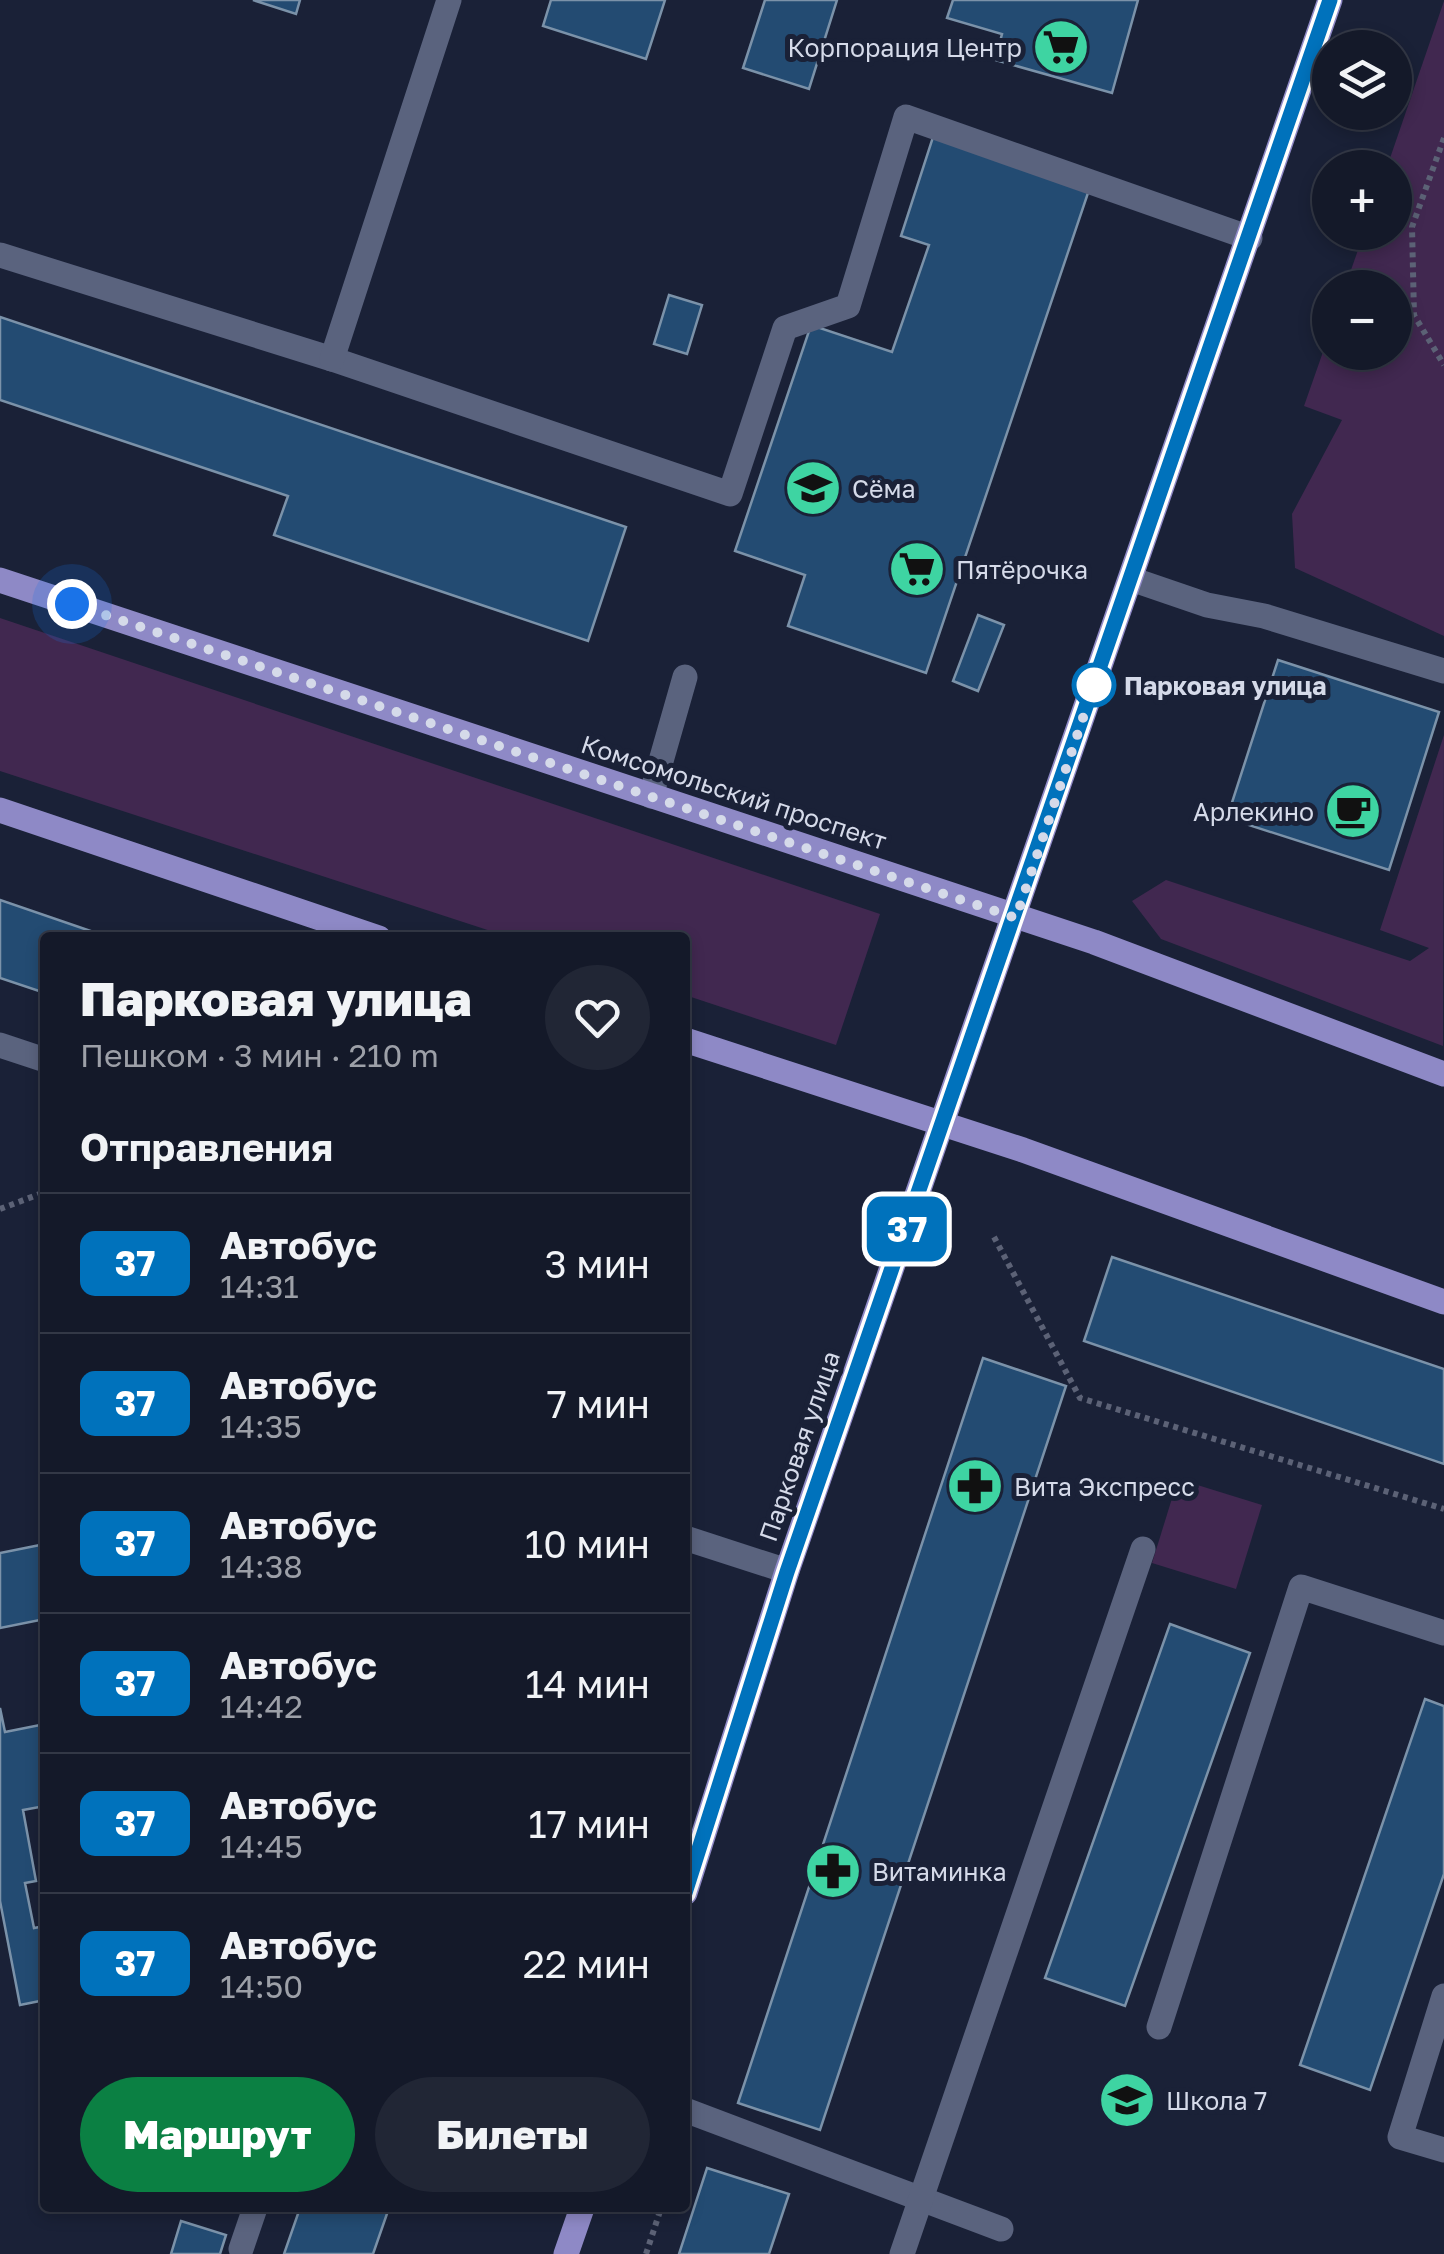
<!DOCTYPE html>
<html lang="ru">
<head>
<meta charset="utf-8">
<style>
  body { margin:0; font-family:"Golos Text",sans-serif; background:#212635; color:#f1f3f6; height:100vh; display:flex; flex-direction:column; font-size:38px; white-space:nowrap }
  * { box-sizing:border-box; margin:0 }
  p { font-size:32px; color:#9da0a8 }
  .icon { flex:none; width:55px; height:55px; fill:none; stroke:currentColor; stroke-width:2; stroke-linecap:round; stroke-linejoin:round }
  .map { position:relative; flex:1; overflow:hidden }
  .side { position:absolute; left:40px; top:932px; width:650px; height:1280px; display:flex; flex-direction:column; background:#141929; border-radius:10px; box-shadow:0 5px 15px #0003,0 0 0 2px #333846 }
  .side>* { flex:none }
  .badge { padding:0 20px; border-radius:15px; font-size:35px; line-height:65px }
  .controls { position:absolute; left:1312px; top:30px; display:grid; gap:20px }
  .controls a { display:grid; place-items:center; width:100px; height:100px; border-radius:50%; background:#141929; box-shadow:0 5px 15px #0003,0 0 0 2px #333846; font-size:50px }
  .you { position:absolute; width:50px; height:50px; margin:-25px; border:8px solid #fff; border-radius:50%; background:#1a73e8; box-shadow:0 0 0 15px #1a73e833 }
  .map>.badge { position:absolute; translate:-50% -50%; box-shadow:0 0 0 5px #fff }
  h2 { padding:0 40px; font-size:38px; line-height:90px }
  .round { display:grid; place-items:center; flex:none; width:105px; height:105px; border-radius:52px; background:#212635 }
  .summary { display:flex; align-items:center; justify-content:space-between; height:170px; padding:0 40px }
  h1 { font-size:48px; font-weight:800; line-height:75px }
  .cta { display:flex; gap:20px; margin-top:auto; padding:20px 40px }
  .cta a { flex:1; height:115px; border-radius:60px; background:#0b8043; color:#fff; font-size:40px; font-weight:800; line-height:115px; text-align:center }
  .cta a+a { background:#212635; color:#f1f3f6 }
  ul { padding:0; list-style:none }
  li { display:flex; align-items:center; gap:30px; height:140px; padding:0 40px; border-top:2px solid #333846 }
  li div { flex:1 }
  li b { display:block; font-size:38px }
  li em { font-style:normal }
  li .badge { min-width:110px; font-weight:700; text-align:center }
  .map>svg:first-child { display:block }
  .green { fill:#412850 }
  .building { fill:#234b72; stroke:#7b92a9; stroke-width:2.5 }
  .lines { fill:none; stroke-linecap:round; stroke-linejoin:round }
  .path { stroke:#5c6276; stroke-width:6; stroke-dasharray:5 5; stroke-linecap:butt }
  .minor { stroke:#5a637e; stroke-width:25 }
  .major { stroke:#8e89c6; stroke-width:25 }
  .line-casing { stroke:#fff; stroke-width:22 }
  .line { stroke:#0072bc; stroke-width:15 }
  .walk { stroke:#d5dae9; stroke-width:10; stroke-dasharray:0 18 }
  .stop-dot { fill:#fff; stroke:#0072bc; stroke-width:5 }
  .labels { text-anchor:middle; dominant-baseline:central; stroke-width:10; stroke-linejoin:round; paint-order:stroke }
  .poi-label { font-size:25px; fill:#d5dae9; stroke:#1a2137; text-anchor:start }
  .stop-label { font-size:25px; font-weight:bold; fill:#d5dae9; stroke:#1a2137; text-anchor:start }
  .street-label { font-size:25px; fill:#d5dae9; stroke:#1a2137 }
</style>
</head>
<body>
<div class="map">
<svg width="1444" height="2254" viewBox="0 0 1444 2254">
  <rect width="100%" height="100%" fill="#1a2137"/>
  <g class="green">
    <polygon points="1444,1 1444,636 1295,568 1292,514 1342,420 1304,406 1330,332 1330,352 1395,352 1395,288 1345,287 1364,233 1395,232 1395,168 1387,167"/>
    <polygon points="0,618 880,914 836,1045 685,995 685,938 509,937 0,771"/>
    <polygon points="1444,735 1443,1046 1161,939 1132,901 1166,880 1410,961 1429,948 1380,930"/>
    <polygon points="1178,1479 1262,1505 1236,1589 1152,1563"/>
  </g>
  <g class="building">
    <polygon points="253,0 300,0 296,14"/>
    <polygon points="551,0 665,0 646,59 543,26"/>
    <polygon points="765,0 837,0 809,89 743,68"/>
    <polygon points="953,0 1138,0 1112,93 995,60 1002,34 947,18"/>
    <polygon points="933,137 1089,190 926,673 788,626 805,575 735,551 811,325 892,352 929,245 901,236"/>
    <polygon points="669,295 702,305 687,354 654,344"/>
    <polygon points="0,317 626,527 588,641 274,535 288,496 0,400"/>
    <polygon points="978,615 1004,625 978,691 953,681"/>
    <polygon points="1278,660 1439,712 1389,870 1227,818"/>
    <polygon points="0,900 111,938 45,938 45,993 0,978"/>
    <polygon points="1112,1257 1444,1369 1444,1464 1084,1341"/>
    <polygon points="983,1358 1066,1386 820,2130 738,2103"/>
    <polygon points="40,1545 45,1571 45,1619 0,1628 0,1553"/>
    <polygon points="1170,1624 1250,1653 1125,2006 1045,1978"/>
    <polygon points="1425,1699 1444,1706 1444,1874 1370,2090 1300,2065"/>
    <polygon points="0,1708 5,1732 45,1724 45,1806 23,1810 36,1881 25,1883 34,1928 45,1926 45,2000 20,2005 0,1901"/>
    <polygon points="707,2168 789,2194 769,2254 679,2254"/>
    <polygon points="300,2208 389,2208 373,2254 284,2254"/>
    <polygon points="181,2221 226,2235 220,2254 171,2254"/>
  </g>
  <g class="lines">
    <g class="path">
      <polyline points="1444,138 1412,227 1414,315 1444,365"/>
      <polyline points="0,1209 45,1192"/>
      <polyline points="994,1237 1080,1398 1444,1509"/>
      <polyline points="646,2254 661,2208"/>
    </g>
    <g class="minor">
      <polyline points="0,255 332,359 730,494 785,328 848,306 906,117 1250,238"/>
      <polyline points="332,359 449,0"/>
      <polyline points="1131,579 1207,605 1264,616 1444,671"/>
      <polyline points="651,796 685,677"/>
      <polyline points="0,1045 45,1060"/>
      <polyline points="685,1538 787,1571"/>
      <polyline points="1444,1996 1400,2137 1444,2150"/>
      <polyline points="1159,2027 1301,1587 1444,1633"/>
      <polyline points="685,2110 1001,2229"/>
      <polyline points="241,2249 255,2208"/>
      <polyline points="902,2254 1143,1549"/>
    </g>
    <g class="major">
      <polyline points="0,580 1094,942 1444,1074"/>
      <polyline points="0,810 379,938"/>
      <polyline points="685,1040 1023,1150 1444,1302"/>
      <polyline points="685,1893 787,1571 1330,0"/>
      <polyline points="566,2254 582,2208"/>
    </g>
  </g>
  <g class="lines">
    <g class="line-casing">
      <polyline id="line" points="685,1893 787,1572 1330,0"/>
    </g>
    <use href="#line" class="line"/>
    <polyline class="walk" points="72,604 1016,918 1094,685"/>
  </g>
  <defs>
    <g id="supermarket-disc" transform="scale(2.875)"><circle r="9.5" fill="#3ed4a2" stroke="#1a2137"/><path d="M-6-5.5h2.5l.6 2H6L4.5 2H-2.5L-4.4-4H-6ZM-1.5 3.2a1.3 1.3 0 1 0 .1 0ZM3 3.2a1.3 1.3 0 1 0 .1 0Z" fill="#111"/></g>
    <g id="school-disc" transform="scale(2.875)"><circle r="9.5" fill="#3ed4a2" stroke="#1a2137"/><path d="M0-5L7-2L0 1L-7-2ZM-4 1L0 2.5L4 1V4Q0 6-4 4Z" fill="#111"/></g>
    <g id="cafe-disc" transform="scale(2.875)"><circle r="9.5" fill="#3ed4a2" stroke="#1a2137"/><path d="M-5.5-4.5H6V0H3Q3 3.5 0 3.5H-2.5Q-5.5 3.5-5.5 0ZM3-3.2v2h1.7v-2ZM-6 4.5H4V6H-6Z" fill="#111"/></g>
    <g id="pharmacy-disc" transform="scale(2.875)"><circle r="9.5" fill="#3ed4a2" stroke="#1a2137"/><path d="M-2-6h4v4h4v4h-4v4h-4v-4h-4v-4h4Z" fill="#111"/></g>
  </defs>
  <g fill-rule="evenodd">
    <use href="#supermarket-disc" x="1061" y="47"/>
    <use href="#school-disc" x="813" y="488"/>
    <use href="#supermarket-disc" x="917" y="569"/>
    <use href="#cafe-disc" x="1353" y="811"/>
    <use href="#pharmacy-disc" x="975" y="1486"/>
    <use href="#pharmacy-disc" x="833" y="1871"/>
    <use href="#school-disc" x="1127" y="2100"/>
  </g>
  <circle class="stop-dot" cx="1094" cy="685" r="20"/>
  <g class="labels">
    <g class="poi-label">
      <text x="1022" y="47" text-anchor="end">Корпорация Центр</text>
      <text x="852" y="488">Сёма</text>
      <text x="956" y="569">Пятёрочка</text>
      <text x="1314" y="811" text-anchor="end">Арлекино</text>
      <text x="1014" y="1486">Вита Экспресс</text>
      <text x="872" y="1871">Витаминка</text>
      <text x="1166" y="2100">Школа 7</text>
    </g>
    <g class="stop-label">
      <text x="1124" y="685">Парковая улица</text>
    </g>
    <g class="street-label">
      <text transform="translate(734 792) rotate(18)">Комсомольский проспект</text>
      <text transform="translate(799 1446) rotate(-71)">Парковая улица</text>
    </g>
  </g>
</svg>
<div class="controls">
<a><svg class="icon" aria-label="layers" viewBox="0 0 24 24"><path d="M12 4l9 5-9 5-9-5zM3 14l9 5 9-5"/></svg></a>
<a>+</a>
<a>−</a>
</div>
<div class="you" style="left:72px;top:604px"></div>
<b class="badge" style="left:907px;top:1229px;background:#0072bc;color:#fff">37</b>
<section class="side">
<div class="summary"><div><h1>Парковая улица</h1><p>Пешком · 3 мин · 210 m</p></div><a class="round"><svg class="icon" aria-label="heart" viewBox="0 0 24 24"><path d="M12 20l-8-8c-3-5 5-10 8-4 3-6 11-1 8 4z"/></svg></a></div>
<h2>Отправления</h2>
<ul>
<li><span class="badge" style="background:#0072bc;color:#fff">37</span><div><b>Автобус</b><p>14:31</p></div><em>3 мин</em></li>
<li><span class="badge" style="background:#0072bc;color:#fff">37</span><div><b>Автобус</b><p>14:35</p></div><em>7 мин</em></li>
<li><span class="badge" style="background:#0072bc;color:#fff">37</span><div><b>Автобус</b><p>14:38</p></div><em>10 мин</em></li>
<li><span class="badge" style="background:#0072bc;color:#fff">37</span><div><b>Автобус</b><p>14:42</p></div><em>14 мин</em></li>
<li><span class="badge" style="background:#0072bc;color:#fff">37</span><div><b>Автобус</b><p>14:45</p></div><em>17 мин</em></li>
<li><span class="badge" style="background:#0072bc;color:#fff">37</span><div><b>Автобус</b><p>14:50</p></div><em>22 мин</em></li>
</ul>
<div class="cta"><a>Маршрут</a><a>Билеты</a></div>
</section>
</div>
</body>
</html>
